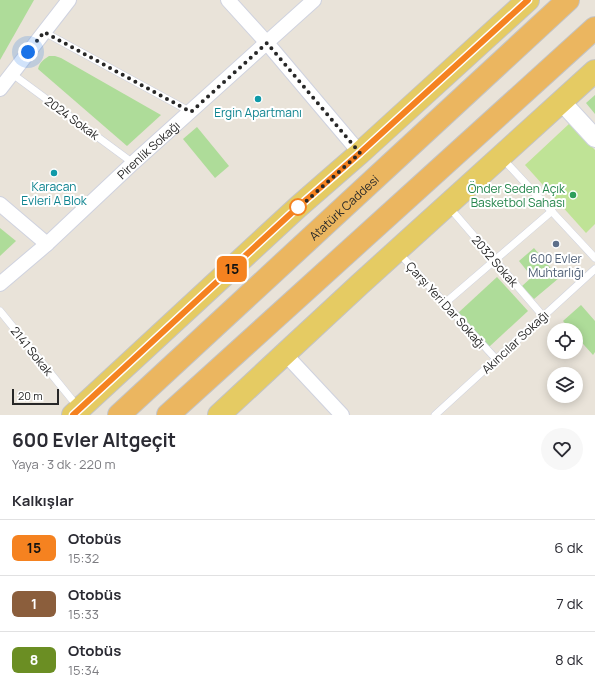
<!DOCTYPE html>
<html lang="tr">
<head>
<meta charset="utf-8">
<style>
  body { margin:0; font-family:Manrope,sans-serif; background:#f7f7f7; color:#2b2b33; height:100vh; display:flex; flex-direction:column; font-size:15px; white-space:nowrap }
  * { box-sizing:border-box; margin:0 }
  p { font-size:13px; color:#7c7c81 }
  .icon { flex:none; width:22px; height:22px; fill:none; stroke:currentColor; stroke-width:2; stroke-linecap:round; stroke-linejoin:round }
  .map { position:relative; height:415px; overflow:hidden }
  .drawer { display:flex; flex-direction:column; background:#fff; flex:1 }
  .drawer>* { flex:none }
  .badge { padding:0 8px; border-radius:6px; font-size:14px; line-height:26px }
  .tools { position:absolute; left:547px; top:323px; display:grid; gap:8px }
  .tools a { display:grid; place-items:center; width:36px; height:36px; border-radius:50%; background:#fff; box-shadow:0 2px 10px #0003; font-size:20px }
  .scale { position:absolute; left:12px; bottom:10px; width:47px; box-sizing:border-box; padding-left:4px; border:2px solid #272727; border-top:0; font-size:11px; line-height:14px; white-space:nowrap; color:#272727; -webkit-text-stroke:3px #fff; paint-order:stroke }
  .you { position:absolute; width:20px; height:20px; margin:-10px; border:3px solid #fff; border-radius:50%; background:#1a73e8; box-shadow:0 0 0 6px #1a73e833 }
  .map>.badge { position:absolute; translate:-50% -50%; box-shadow:0 0 0 2px #fff }
  h2 { padding:0 12px; font-size:15px; line-height:36px }
  .round { display:grid; place-items:center; flex:none; width:42px; height:42px; border-radius:21px; background:#f7f7f7 }
  .head { display:flex; align-items:center; justify-content:space-between; height:68px; padding:0 12px }
  h1 { font-size:19px; font-weight:700; line-height:30px }
  ul { padding:0; list-style:none }
  li { display:flex; align-items:center; gap:12px; height:56px; padding:0 12px; border-top:1px solid #e1e1e2 }
  li div { flex:1 }
  li b { display:block; font-size:15px }
  li em { font-style:normal }
  li .badge { min-width:44px; font-weight:700; text-align:center }
  .map>svg:first-child { display:block }
  .green { fill:#aedc99 }
  .pitch { fill:#bfe396 }
  .lines { fill:none; stroke-linecap:round; stroke-linejoin:round }
  .service-casing { stroke:#cfd2df; stroke-width:8 }
  .minor-casing { stroke:#cfd2df; stroke-width:16 }
  .tertiary-casing { stroke:#cfd2df; stroke-width:20 }
  .primary-casing { stroke:#c3c3c3; stroke-width:24 }
  .trunk-casing { stroke:#c3c3c3; stroke-width:24 }
  .service { stroke:#fff; stroke-width:7 }
  .minor { stroke:#fff; stroke-width:14 }
  .tertiary { stroke:#fff; stroke-width:18 }
  .primary { stroke:#e5cb63; stroke-width:22 }
  .trunk { stroke:#ebb660; stroke-width:22 }
  .line-casing { stroke:#fff; stroke-width:9 }
  .line { stroke:#f58220; stroke-width:6 }
  .walk { stroke:#272727; stroke-width:4; stroke-dasharray:0 7.2 }
  .culture-dot { fill:#0f9aa8; stroke:#fff; stroke-width:1.5 }
  .leisure-dot { fill:#2e9e5b; stroke:#fff; stroke-width:1.5 }
  .stop-dot { fill:#fff; stroke:#f58220; stroke-width:2 }
  .service-dot { fill:#5c6f8a; stroke:#fff; stroke-width:1.5 }
  .labels { text-anchor:middle; dominant-baseline:central; stroke-width:4; stroke-linejoin:round; paint-order:stroke }
  .culture-label { font-size:12px; fill:#0d838f; stroke:#fff }
  .street-label { font-size:12px; fill:#272727; stroke:#fff }
  .leisure-label { font-size:12px; fill:#27864d; stroke:#fff; text-anchor:end }
  .service-label { font-size:12px; fill:#4e5e75; stroke:#fff }
</style>
</head>
<body>
<div class="map">
<svg width="595" height="415" viewBox="0 0 595 415">
  <rect width="100%" height="100%" fill="#e9e3d9"/>
  <g class="green">
    <polygon points="0,0 34,0 0,60"/>
    <path d="M49 56H55L61 58 161 115 127 146 38 69C40 62 43 60 49 56Z"/>
    <polygon points="595,95 595,114 586,103"/>
    <polygon points="197,127 229,166 215,178 183,139"/>
    <polygon points="0,228 16,241 0,256"/>
    <polygon points="534,248 559,278 534,299 522,286 532,277 519,261"/>
    <polygon points="497,277 528,311 489,347 458,313"/>
    <polygon points="581,305 595,321 595,352 593,355 576,336 576,330 571,330 563,321"/>
  </g>
  <polygon class="pitch" points="570,123 595,150 595,224 586,233 525,165"/>
  <g class="lines">
    <g class="service-casing">
      <g id="service">
        <polyline points="44,32 191,112"/>
        <polyline points="11,73 133,163"/>
        <polyline points="502,158 595,258"/>
        <polyline points="449,207 543,316"/>
        <polyline points="398,252 496,359"/>
        <polyline points="445,303 552,211"/>
        <polyline points="0,311 78,407"/>
        <polyline points="435,415 595,269"/>
      </g>
    </g>
    <g class="minor-casing">
      <g id="minor">
        <polyline points="228,0 267,43 360,153"/>
        <polyline points="0,89 69,0"/>
        <polyline points="0,204 47,244"/>
        <path id="s1" d="M0 284 47 244 133 163 314 0"/>
        <polyline points="285,354 342,415"/>
      </g>
    </g>
    <g class="tertiary-casing">
      <polyline id="tertiary" points="561,101 595,138"/>
    </g>
    <g class="primary-casing">
      <g id="primary">
        <polyline points="73,415 298,207 360,153 528,0"/>
        <polyline points="219,415 359,285 595,71"/>
      </g>
    </g>
    <g class="trunk-casing">
      <g id="trunk">
        <path id="s2" d="M119 415 568 0"/>
        <polyline points="168,415 595,28"/>
      </g>
    </g>
    <use href="#service" class="service"/>
    <use href="#minor" class="minor"/>
    <use href="#tertiary" class="tertiary"/>
    <use href="#primary" class="primary"/>
    <use href="#trunk" class="trunk"/>
  </g>
  <g class="lines">
    <g class="line-casing">
      <polyline id="line" points="73,415 298,207 360,153 528,0"/>
    </g>
    <use href="#line" class="line"/>
    <polyline class="walk" points="28,52 44,32 191,112 267,43 360,153 303,204 298,207"/>
  </g>
  <g class="culture-dot">
    <circle cx="258" cy="99" r="4"/>
    <circle cx="54" cy="173" r="4"/>
  </g>
  <circle class="leisure-dot" cx="573" cy="195" r="4"/>
  <circle class="stop-dot" cx="298" cy="207" r="8"/>
  <circle class="service-dot" cx="556" cy="244" r="4"/>
  <g class="labels">
    <g class="culture-label">
      <text x="258" y="112">Ergin Apartmanı</text>
      <text x="54" y="186">Karacan<tspan x="54" dy="14">Evleri A Blok</tspan></text>
    </g>
    <g class="street-label">
      <text transform="translate(72 118) rotate(36)">2024 Sokak</text>
      <text stroke="none"><textPath href="#s1" startOffset="200">Pirenlik Sokağı</textPath></text>
      <text stroke="none"><textPath href="#s2" startOffset="306">Atatürk Caddesi</textPath></text>
      <text transform="translate(495 261) rotate(49)">2032 Sokak</text>
      <text transform="translate(446 305) rotate(48)">Çarşı Yeri Dar Sokağı</text>
      <text transform="translate(515 342) rotate(-43)">Akıncılar Sokağı</text>
      <text transform="translate(32 351) rotate(51)">2141 Sokak</text>
    </g>
    <g class="leisure-label">
      <text x="565" y="188">Önder Seden Açık<tspan x="565" dy="14">Basketbol Sahası</tspan></text>
    </g>
    <g class="service-label">
      <text x="556" y="258">600 Evler<tspan x="556" dy="14">Muhtarlığı</tspan></text>
    </g>
  </g>
</svg>
<div class="tools">
<a><svg class="icon" aria-label="locate" viewBox="0 0 24 24"><circle cx="12" cy="12" r="6"/><path d="M12 2v4M12 18v4M2 12h4M18 12h4"/></svg></a>
<a><svg class="icon" aria-label="layers" viewBox="0 0 24 24"><path d="M12 4l9 5-9 5-9-5zM3 14l9 5 9-5"/></svg></a>
</div>
<div class="scale">20 m</div>
<div class="you" style="left:28px;top:52px"></div>
<b class="badge" style="left:232px;top:269px;background:#f58220;color:#111">15</b>
</div>
<section class="drawer">
<div class="head"><div><h1>600 Evler Altgeçit</h1><p>Yaya · 3 dk · 220 m</p></div><a class="round"><svg class="icon" aria-label="heart" viewBox="0 0 24 24"><path d="M12 20l-8-8c-3-5 5-10 8-4 3-6 11-1 8 4z"/></svg></a></div>
<h2>Kalkışlar</h2>
<ul>
<li><span class="badge" style="background:#f58220;color:#111">15</span><div><b>Otobüs</b><p>15:32</p></div><em>6 dk</em></li>
<li><span class="badge" style="background:#8b5e3c;color:#fff">1</span><div><b>Otobüs</b><p>15:33</p></div><em>7 dk</em></li>
<li><span class="badge" style="background:#6b8e23;color:#fff">8</span><div><b>Otobüs</b><p>15:34</p></div><em>8 dk</em></li>
</ul>
</section>
</body>
</html>
